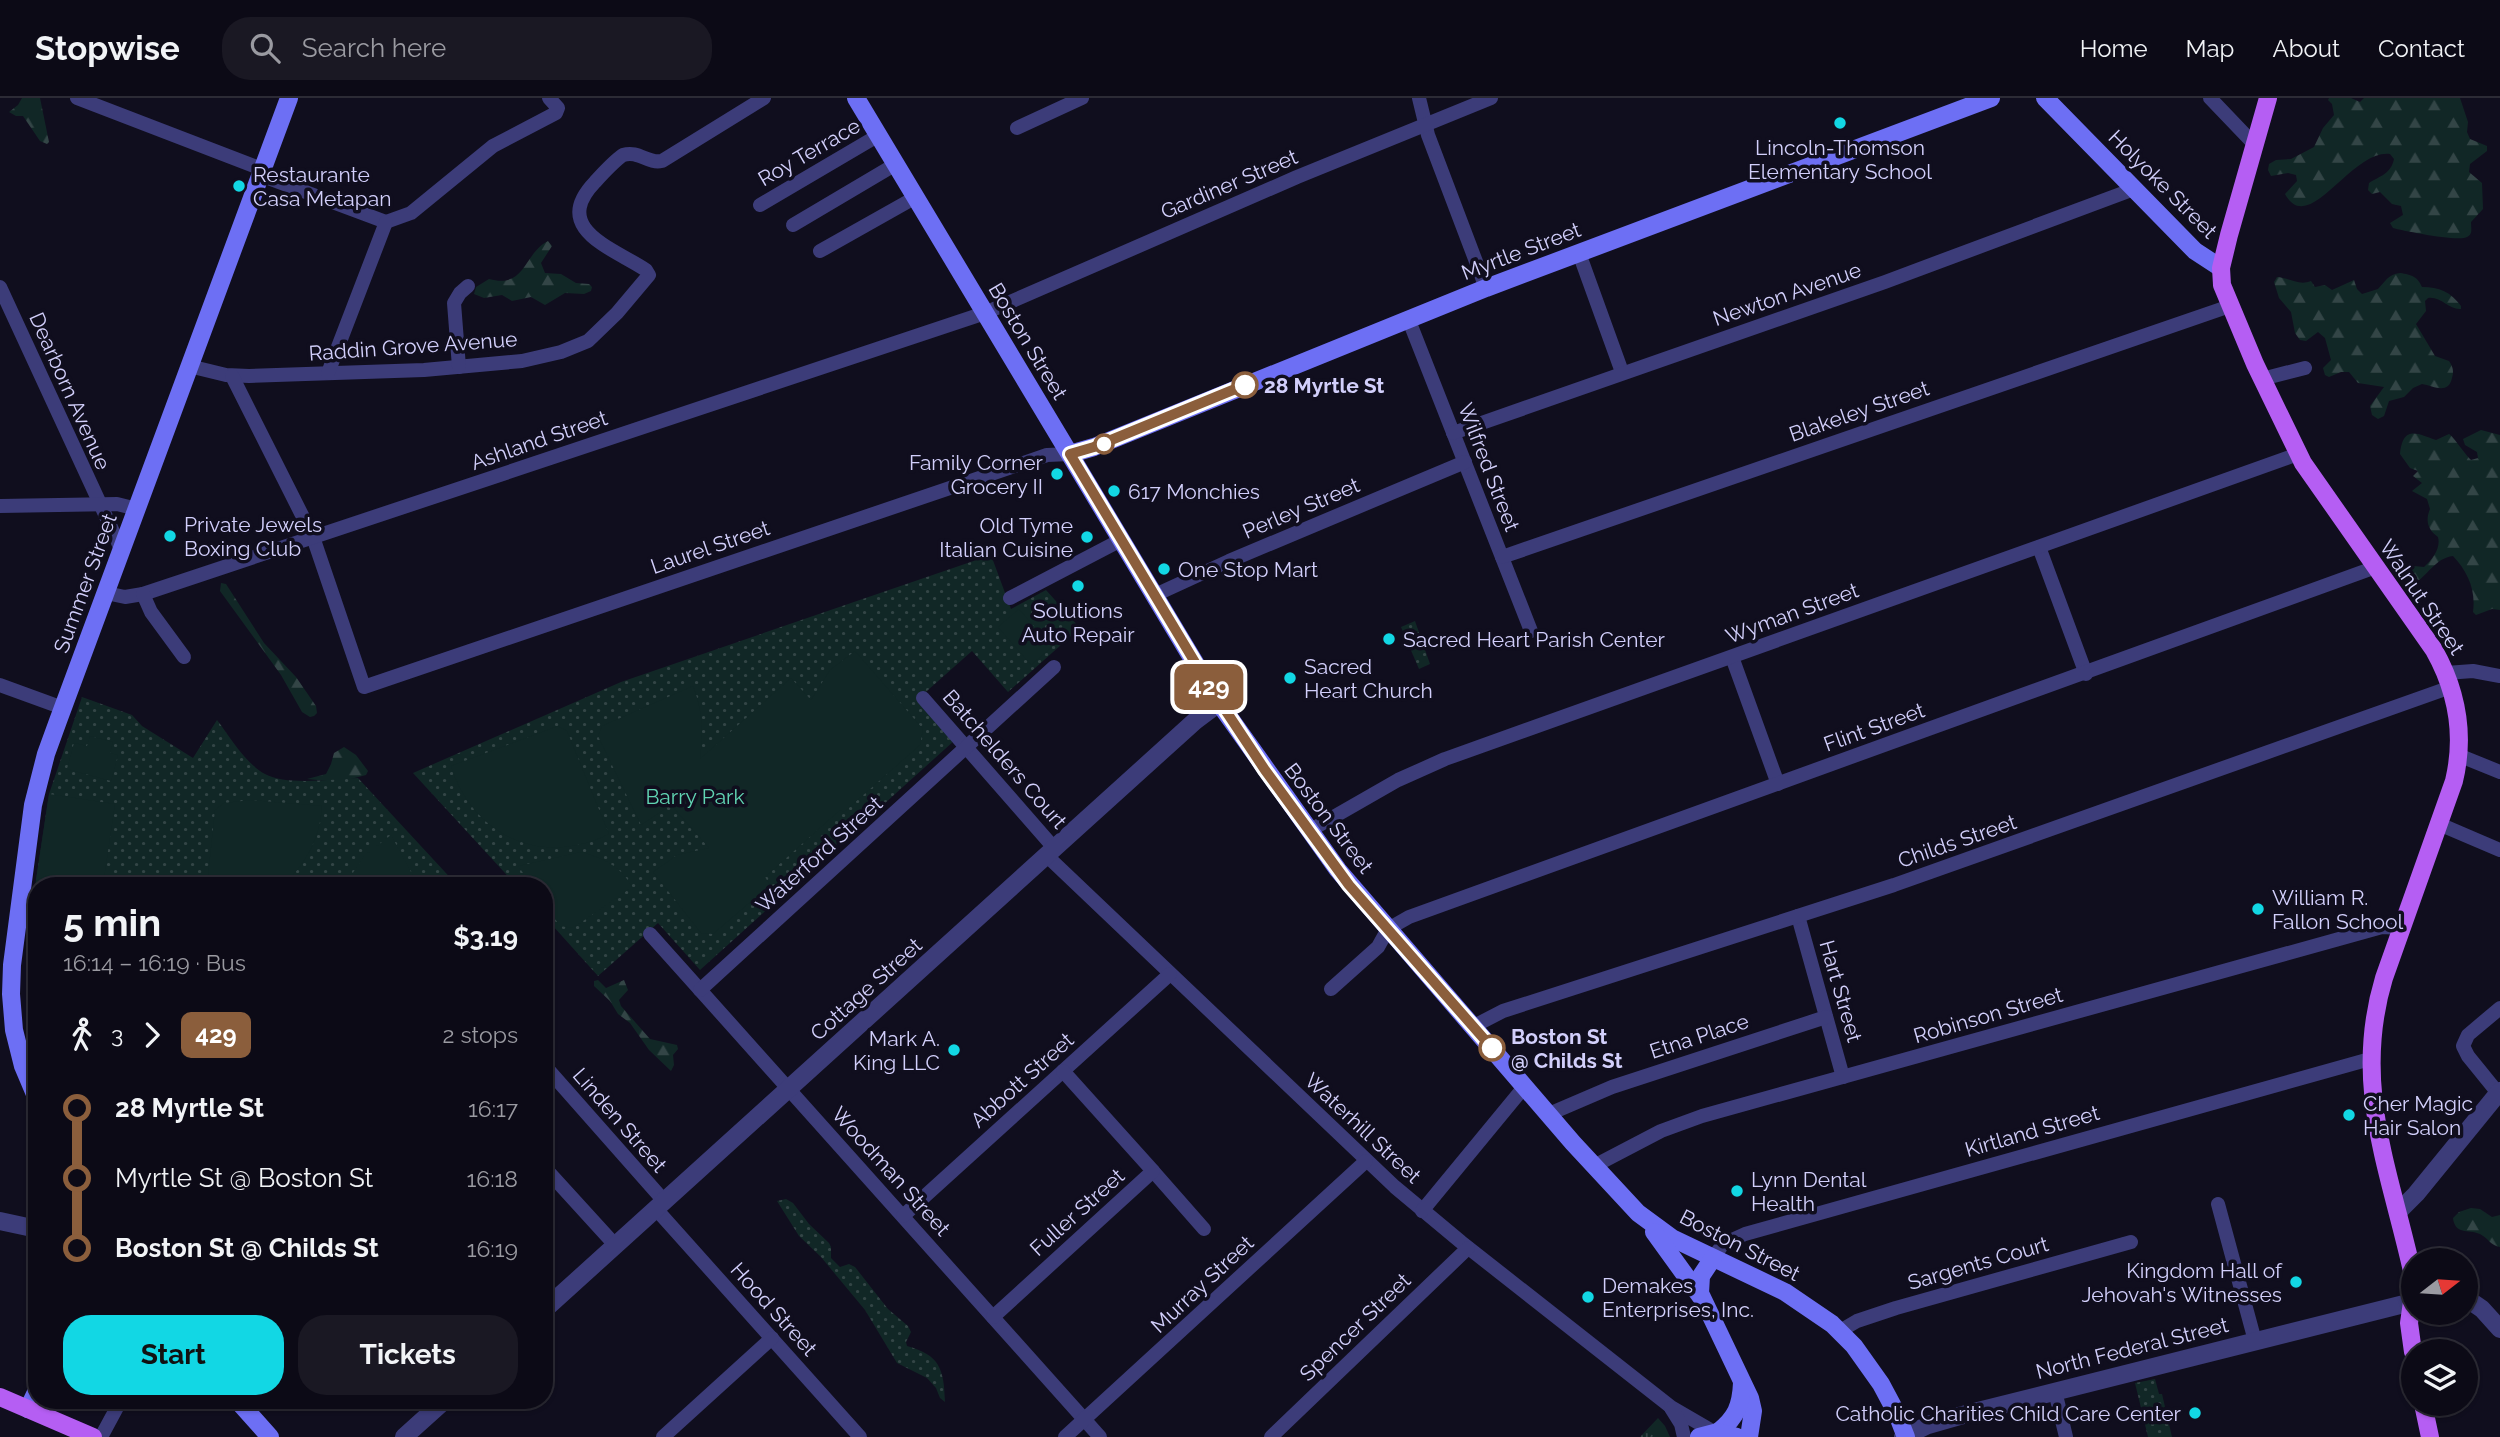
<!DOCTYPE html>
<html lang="en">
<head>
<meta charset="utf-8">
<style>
  body { margin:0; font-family:Raleway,sans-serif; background:#1a1823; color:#f1f3f6; height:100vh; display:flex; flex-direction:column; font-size:26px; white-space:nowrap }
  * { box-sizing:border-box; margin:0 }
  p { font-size:23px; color:#9a9aa1 }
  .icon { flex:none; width:38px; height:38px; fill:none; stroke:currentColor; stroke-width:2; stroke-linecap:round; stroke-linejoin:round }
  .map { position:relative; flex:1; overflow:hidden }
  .drawer { position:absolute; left:28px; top:779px; width:525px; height:532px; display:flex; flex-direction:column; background:#0c0a16; border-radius:28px; box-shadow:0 2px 5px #0004,0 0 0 2px #2c2b35 }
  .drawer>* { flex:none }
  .badge { padding:0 14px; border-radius:10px; font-size:24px; line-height:46px }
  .needle { width:46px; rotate:73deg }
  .controls { position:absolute; left:2401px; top:1150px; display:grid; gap:14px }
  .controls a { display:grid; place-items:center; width:77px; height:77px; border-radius:50%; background:#0c0a16; box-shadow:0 2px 5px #0004,0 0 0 2px #2c2b35; font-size:35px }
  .map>.badge { position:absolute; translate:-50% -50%; box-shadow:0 0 0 4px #fff }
  .legs { display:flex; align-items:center; gap:10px; height:77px; padding:0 35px; font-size:23px }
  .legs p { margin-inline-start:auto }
  .overview { display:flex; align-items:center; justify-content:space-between; height:119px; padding:0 35px }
  h1 { font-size:38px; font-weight:700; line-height:52px }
  .button { display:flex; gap:14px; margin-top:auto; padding:14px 35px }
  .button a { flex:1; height:80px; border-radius:28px; background:#12d7e4; color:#111; font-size:28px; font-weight:700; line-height:80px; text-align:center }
  .button a+a { background:#1a1823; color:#f1f3f6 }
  ul { padding:0 35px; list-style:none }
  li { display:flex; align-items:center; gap:24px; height:70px; font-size:26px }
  li i { display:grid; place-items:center; width:10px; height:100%; margin:0 9px; background:currentColor }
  li i::after { content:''; width:18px; height:18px; margin:-9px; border:5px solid; border-radius:50%; background:#0c0a16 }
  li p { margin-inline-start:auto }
  li:first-child i { background:linear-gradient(#0000 50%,currentColor 0) }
  li:last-child i { background:linear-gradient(currentColor 50%,#0000 0) }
  header { display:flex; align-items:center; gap:42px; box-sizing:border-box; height:98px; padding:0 35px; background:#0c0a16; border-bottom:2px solid #2c2b35 }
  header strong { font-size:33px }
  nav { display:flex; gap:38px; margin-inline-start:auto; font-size:24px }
  .search { width:490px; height:63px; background:#1a1823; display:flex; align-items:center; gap:18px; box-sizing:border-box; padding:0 24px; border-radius:28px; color:#9a9aa1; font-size:26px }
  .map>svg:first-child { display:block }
  .grass { fill:url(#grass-tufts) }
  .forest { fill:url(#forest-firs) }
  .park { fill:url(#park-dots) }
  .pitch { fill:#112726 }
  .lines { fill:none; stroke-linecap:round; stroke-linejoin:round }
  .minor { stroke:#3c3c79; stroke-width:14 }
  .tertiary { stroke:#3c3c79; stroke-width:18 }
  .secondary { stroke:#6d6ff4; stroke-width:18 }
  .primary { stroke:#b55ef3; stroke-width:18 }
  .line-1-casing { stroke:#fff; stroke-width:16 }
  .line-1 { stroke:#8b5e3c; stroke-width:10 }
  .poi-dot { fill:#12d7e4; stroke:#100e1e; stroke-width:2.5 }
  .stop-1-dot { fill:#fff; stroke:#8b5e3c; stroke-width:3.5 }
  .labels { text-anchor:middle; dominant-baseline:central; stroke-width:7; stroke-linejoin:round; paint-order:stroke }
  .poi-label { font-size:21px; fill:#d2cffb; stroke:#100e1e; text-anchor:start }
  .street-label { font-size:21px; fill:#d2cffb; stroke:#100e1e }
  .stop-label { font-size:21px; font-weight:bold; fill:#d2cffb; stroke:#100e1e; text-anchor:start }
  .park-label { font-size:21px; fill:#61d5b3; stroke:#100e1e }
</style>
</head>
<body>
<header>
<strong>Stopwise</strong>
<div class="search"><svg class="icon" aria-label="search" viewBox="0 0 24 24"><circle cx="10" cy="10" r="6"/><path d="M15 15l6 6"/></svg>Search here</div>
<nav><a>Home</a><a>Map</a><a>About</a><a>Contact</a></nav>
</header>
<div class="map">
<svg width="2500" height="1339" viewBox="0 0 2500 1339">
  <defs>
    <pattern id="grass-tufts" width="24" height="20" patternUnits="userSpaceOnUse" patternTransform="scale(1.75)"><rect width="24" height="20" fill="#112726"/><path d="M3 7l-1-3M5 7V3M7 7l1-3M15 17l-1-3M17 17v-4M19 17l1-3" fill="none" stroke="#334546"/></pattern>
    <pattern id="forest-firs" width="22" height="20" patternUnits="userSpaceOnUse" patternTransform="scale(1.75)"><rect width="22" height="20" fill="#112726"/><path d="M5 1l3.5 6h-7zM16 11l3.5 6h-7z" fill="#334546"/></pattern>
    <pattern id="park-dots" width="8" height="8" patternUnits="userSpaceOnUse" patternTransform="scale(1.75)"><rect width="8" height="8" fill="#112726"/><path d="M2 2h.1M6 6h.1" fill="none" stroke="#334546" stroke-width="1.8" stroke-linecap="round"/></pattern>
  </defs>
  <rect width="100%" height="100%" fill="#100e1e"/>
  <polygon class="grass" points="1658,1320 1665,1328 1670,1339 1640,1339"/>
  <g class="forest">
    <polygon points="22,0 40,0 49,44 47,46 40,43 23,18 16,18 9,14 18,7"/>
    <path d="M2329 0H2351L2360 4 2364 0H2460L2468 24 2467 34 2470 41 2487 48V53L2470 66 2469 74 2482 85 2483 111 2471 124C2471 131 2473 136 2467 139 2459 144 2404 133 2393 130L2390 125 2403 117 2401 108 2392 106 2380 94 2372 96 2368 92 2369 85C2380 78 2391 76 2394 61L2390 56C2351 51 2309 140 2285 96L2297 83 2296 77 2288 75 2271 78 2268 72 2269 66 2276 62 2291 61 2314 49 2323 30 2334 17 2332 6 2328 2Z"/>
    <path d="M548 143 552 148 541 165 545 175 561 176 576 185 589 186 592 189 591 193 584 196 565 195 545 207 531 199 512 203 502 197 484 200 474 196 476 189 489 181C526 191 523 156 548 143Z"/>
    <path d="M2400 175C2412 177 2417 178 2422 189 2439 189 2451 194 2461 208V211C2449 212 2441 198 2428 200L2425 203 2426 213 2416 226 2435 258 2449 263C2453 269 2454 273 2452 280 2448 297 2434 288 2422 286L2413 290 2404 299 2389 303 2384 318 2378 321 2372 317 2370 308 2384 289 2358 285 2349 274H2341L2329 279 2325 277 2323 270 2331 262 2325 240 2318 234 2306 243 2300 242 2295 235 2291 214 2279 200 2274 184 2277 179C2290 180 2299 188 2311 183L2315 189 2325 187 2332 192 2354 182 2357 191 2362 196 2378 191C2385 184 2388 176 2400 175Z"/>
    <path d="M2481 332 2500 337V512L2492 511 2476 517 2473 514C2476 492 2468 474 2453 458 2435 460 2428 478 2412 487L2395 466 2400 463 2414 468 2424 469C2433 461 2441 450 2438 439 2428 432 2425 423 2430 411L2427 401 2412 393 2422 385 2413 378 2418 373 2410 370 2400 356C2403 326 2418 336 2436 342L2449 336C2453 338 2464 355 2471 362L2478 360 2477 354 2465 347 2463 341Z"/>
    <polygon points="221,485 226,486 264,545 296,579 316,608 317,615 314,618 310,619 302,614 281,577 220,493"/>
    <polygon points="344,649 356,657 368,673 366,677 339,684 307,681 326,676 331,666 334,655"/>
    <polygon points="598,882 606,890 624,882 628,892 619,902 621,908 650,941 677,947 678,951 673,957 674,967 671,973 649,952 630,925 618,916 610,903 594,888 594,883"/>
    <path d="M2471 1110 2480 1111 2492 1119 2500 1117V1149C2491 1148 2488 1140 2480 1136 2468 1131 2455 1137 2453 1120L2459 1114Z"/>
  </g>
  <g class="park">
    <polygon points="991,457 1011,511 1046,492 1080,530 1008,594 972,553 919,600 955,642 700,872 658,825 598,878 544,818 544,788 516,787 413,675 621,584"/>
    <polygon points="1415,523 1430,566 1419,571 1401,529"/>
    <path d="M82 599 132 617 142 628 193 660 217 622C231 640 245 665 265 676 286 688 333 681 358 680L457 787 37 788V803L33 802 49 696Z"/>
    <path d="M786 1101 793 1105 809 1126 829 1145 831 1149V1160L840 1169 849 1166 855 1169 888 1211 908 1228 911 1234 906 1244 907 1248C940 1257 944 1271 945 1304L940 1300 936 1290 927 1280 897 1265 865 1212 821 1159 799 1138 777 1103Z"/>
    <polygon points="2155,1281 2159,1296 2162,1296 2172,1339 2148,1339 2135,1285"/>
  </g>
  <g class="pitch">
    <polygon points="1019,511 1052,549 1031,567 998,529"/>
    <path d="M855 553 923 631 920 647 844 714 840 712 765 779 770 787 713 836 701 835 653 774 677 757 709 750 671 707 641 727 598 638 602 628 693 588C703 613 703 636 700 661L791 580 811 602 830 572Z"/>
    <path d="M558 628 567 633 609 736C543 769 473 739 451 668Z"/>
    <polygon points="90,638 113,644 110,655 118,657 111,683 67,671 74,645 87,648"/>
    <polygon points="49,696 115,706 103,787 72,787 36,782"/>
    <path d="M251 702 322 708C320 740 306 766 283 787H207L215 712 224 705Z"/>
    <polygon points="391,737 418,787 345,787 364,758"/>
    <path d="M581 754C603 760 621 768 632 789L573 830 560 828 544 805V788L532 787 518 768Z"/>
  </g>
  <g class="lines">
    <g class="minor">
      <polyline points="77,0 262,71"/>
      <polyline points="1419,0 1428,37 1486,190"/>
      <polyline points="2210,0 2255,47"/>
      <polyline points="1017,30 1082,0"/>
      <polyline points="260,77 386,124"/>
      <polyline points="760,107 879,37"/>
      <polyline points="386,124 411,115 493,48 556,15 558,10 549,0"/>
      <polyline points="793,127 896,66"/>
      <polyline points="820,153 916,99"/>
      <polyline points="1579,155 1622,274"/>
      <polyline points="0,189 121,451"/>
      <polyline points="1408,220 1531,533"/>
      <path d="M189 268 226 277 249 278 424 272 522 263 561 254 588 243 617 215 649 177 646 172C613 150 550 131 595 84 604 74 613 64 623 57 639 52 647 66 662 63L764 0"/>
      <polyline points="459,269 454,205 460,195 468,188"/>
      <polyline points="328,275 386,124"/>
      <polyline points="232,278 313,439 364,589 1047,357 1070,356"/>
      <polyline points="2262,281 2305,270"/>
      <polyline points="1453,335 1885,184 2134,91"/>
      <polyline points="0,408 117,406 137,411"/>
      <polyline points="2039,449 2086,576"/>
      <polyline points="1502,459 2230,208"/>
      <polyline points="106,495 125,499 143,496 985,215 1297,79 1491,0"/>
      <polyline points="143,496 151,514 184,559"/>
      <polyline points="1155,497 1229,463 1465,364"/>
      <polyline points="1010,500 1121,442"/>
      <polyline points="1732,559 1778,686"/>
      <polyline points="2446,575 2473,573 2500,578"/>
      <polyline points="0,587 63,610"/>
      <polyline points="923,600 1055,751"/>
      <polyline points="2458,657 2500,674"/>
      <polyline points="2439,726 2500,752"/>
      <polyline points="1309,733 1398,682 1445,661 2298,356"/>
      <polyline points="1047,758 1395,1089 1461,1144 1671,1309 1714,1334"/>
      <polyline points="1798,818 1843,979"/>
      <polyline points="650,836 1100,1339"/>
      <polyline points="1331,891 1378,849 1388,831 1409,819 2376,469"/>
      <polyline points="700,892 1054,569"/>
      <polyline points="1474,928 1503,913 1894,787 2451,589"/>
      <polyline points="544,967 665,1104"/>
      <polyline points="2498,995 2468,958 2463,948 2468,937 2500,910"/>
      <polyline points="1549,1016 1612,989 1826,919"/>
      <polyline points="1594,1068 1661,1033 1702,1018 2382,829 2402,830"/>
      <polyline points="544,1069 616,1148"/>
      <polyline points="1153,1073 1204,1131"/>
      <polyline points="2218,1106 2255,1243"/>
      <polyline points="656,1111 860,1339"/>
      <polyline points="1422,1113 1525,988"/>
      <polyline points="903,1118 1170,876"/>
      <polyline points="1713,1160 1723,1146 1745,1136 2370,961"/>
      <polyline points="993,1219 1153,1073 1063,973"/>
      <polyline points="1840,1233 1857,1223 1896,1210 2131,1144"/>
      <polyline points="2055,1293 2066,1339"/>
      <polyline points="1671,1310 1681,1326 1684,1339"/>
      <polyline points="101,1339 121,1302"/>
      <polyline points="663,1339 772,1240"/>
      <polyline points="1065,1339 1366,1063"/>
      <polyline points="1271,1339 1468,1150"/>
    </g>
    <g class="tertiary">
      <polyline points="2398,1114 2416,1096 2500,993"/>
      <polyline points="0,1123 37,1131"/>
      <polyline points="2466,1200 2482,1211 2500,1231"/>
      <polyline points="544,1212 1195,623 1219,605"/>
      <polyline points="404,1339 445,1302"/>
      <polyline points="1903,1339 1928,1327 1970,1315 2412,1204"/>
    </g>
    <g class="secondary">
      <polyline points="856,0 1219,605 1338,772 1573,1045 1638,1115 1672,1140 1785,1194 1832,1226 1854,1248 1881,1286 1897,1316 1906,1339"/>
      <polyline points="2045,0 2195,153 2221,170"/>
      <polyline points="1070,356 1094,349 1486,190 1991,0"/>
      <polyline points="37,1001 23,968 14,932 11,896 12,867 33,707 46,656 58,623 289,0"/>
      <polyline points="1654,1134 1701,1199"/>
      <polyline points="1713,1160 1701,1178 1700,1195 1750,1300 1753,1313 1749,1339"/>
      <polyline points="2412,1173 2412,1204"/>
      <polyline points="237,1302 270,1339"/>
      <polyline points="28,1311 37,1292"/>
      <path d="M1718 1334C1736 1320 1741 1308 1742 1285"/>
      <polyline points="1699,1339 1718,1334 1737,1339"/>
    </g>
    <g class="primary">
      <path d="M2268 0 2229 137 2221 170 2222 187 2255 266 2303 365 2434 552C2457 593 2465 637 2454 683L2384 880C2352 986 2389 1070 2412 1173"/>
      <polyline points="2412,1204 2409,1225 2413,1254"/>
      <polyline points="0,1299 93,1339"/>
      <polyline points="2423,1306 2430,1339"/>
    </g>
  </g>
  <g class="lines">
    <g class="line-1-casing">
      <polyline id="line-1" points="1245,287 1094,349 1070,356 1208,586 1265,672 1349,787 1492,950"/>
    </g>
    <use href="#line-1" class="line-1"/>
  </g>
  <g class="poi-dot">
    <circle cx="1840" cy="25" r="7"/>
    <circle cx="239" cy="88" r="7"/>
    <circle cx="1057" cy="376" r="7"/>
    <circle cx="1114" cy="393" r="7"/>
    <circle cx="170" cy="438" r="7"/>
    <circle cx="1087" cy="439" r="7"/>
    <circle cx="1164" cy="471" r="7"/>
    <circle cx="1078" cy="488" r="7"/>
    <circle cx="1389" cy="541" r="7"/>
    <circle cx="1290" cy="580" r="7"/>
    <circle cx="2258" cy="811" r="7"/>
    <circle cx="954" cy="952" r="7"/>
    <circle cx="2349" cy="1017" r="7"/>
    <circle cx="1737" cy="1093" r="7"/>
    <circle cx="2296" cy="1184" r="7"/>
    <circle cx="1588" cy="1199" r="7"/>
    <circle cx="2195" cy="1315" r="7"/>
  </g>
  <g class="stop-1-dot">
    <circle cx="1245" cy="287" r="12"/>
    <circle cx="1104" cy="346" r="9"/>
    <circle cx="1492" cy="950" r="12"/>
  </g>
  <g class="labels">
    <g class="poi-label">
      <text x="1840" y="49" text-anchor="middle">Lincoln-Thomson<tspan x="1840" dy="24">Elementary School</tspan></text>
      <text x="253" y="76">Restaurante<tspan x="253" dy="24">Casa Metapan</tspan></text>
      <text x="1043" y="364" text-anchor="end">Family Corner<tspan x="1043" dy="24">Grocery II</tspan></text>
      <text x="1128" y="393">617 Monchies</text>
      <text x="184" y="426">Private Jewels<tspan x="184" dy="24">Boxing Club</tspan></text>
      <text x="1073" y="427" text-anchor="end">Old Tyme<tspan x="1073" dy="24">Italian Cuisine</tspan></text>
      <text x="1178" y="471">One Stop Mart</text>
      <text x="1078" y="512" text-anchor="middle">Solutions<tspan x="1078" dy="24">Auto Repair</tspan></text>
      <text x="1403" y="541">Sacred Heart Parish Center</text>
      <text x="1304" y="568">Sacred<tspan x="1304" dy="24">Heart Church</tspan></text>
      <text x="2272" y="799">William R.<tspan x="2272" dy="24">Fallon School</tspan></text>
      <text x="940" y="940" text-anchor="end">Mark A.<tspan x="940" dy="24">King LLC</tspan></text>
      <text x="2363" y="1005">Cher Magic<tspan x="2363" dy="24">Hair Salon</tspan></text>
      <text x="1751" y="1081">Lynn Dental<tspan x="1751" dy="24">Health</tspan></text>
      <text x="2282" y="1172" text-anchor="end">Kingdom Hall of<tspan x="2282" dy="24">Jehovah's Witnesses</tspan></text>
      <text x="1602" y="1187">Demakes<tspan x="1602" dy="24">Enterprises, Inc.</tspan></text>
      <text x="2181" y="1315" text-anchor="end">Catholic Charities Child Care Center</text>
    </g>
    <g class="street-label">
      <text transform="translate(809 54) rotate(-30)">Roy Terrace</text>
      <text transform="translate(1229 86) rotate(-23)">Gardiner Street</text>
      <text transform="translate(2163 86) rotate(45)">Holyoke Street</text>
      <text transform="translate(1521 153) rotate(-21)">Myrtle Street</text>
      <text transform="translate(1787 196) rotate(-19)">Newton Avenue</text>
      <text transform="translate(1028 243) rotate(59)">Boston Street</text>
      <text transform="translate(413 248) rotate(-4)">Raddin Grove Avenue</text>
      <text transform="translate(70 293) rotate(66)">Dearborn Avenue</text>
      <text transform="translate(1859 313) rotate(-19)">Blakeley Street</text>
      <text transform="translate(539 342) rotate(-19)">Ashland Street</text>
      <text transform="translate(1489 369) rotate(69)">Wilfred Street</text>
      <text transform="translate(1301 410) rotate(-23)">Perley Street</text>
      <text transform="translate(710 449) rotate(-19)">Laurel Street</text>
      <text transform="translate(85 485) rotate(-70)">Summer Street</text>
      <text transform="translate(2422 499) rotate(56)">Walnut Street</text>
      <text transform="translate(1792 515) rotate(-20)">Wyman Street</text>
      <text transform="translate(1874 629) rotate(-20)">Flint Street</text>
      <text transform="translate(1005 661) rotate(49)">Batchelders Court</text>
      <text transform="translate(1329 720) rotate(53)">Boston Street</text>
      <text transform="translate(1957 743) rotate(-19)">Childs Street</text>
      <text transform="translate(819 756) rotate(-42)">Waterford Street</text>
      <text transform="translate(866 891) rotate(-42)">Cottage Street</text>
      <text transform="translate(1841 893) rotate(74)">Hart Street</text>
      <text transform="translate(1988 917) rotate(-16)">Robinson Street</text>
      <text transform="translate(1699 938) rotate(-18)">Etna Place</text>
      <text transform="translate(1022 982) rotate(-42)">Abbott Street</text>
      <text transform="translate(620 1022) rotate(49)">Linden Street</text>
      <text transform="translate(1363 1030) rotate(43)">Waterhill Street</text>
      <text transform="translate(2032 1033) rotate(-16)">Kirtland Street</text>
      <text transform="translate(891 1073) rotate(48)">Woodman Street</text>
      <text transform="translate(1077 1114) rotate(-42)">Fuller Street</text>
      <text transform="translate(1740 1147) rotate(27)">Boston Street</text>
      <text transform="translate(1978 1165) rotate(-16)">Sargents Court</text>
      <text transform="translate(1202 1186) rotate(-43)">Murray Street</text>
      <text transform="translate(774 1211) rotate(48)">Hood Street</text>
      <text transform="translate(1355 1229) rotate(-44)">Spencer Street</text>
      <text transform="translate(2132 1250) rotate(-14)">North Federal Street</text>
    </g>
    <g class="stop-label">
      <text x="1264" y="287">28 Myrtle St</text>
      <text x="1511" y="938">Boston St<tspan x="1511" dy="24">@ Childs St</tspan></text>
    </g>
    <g class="park-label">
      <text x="695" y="698">Barry Park</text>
    </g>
  </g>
</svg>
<div class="controls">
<a><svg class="needle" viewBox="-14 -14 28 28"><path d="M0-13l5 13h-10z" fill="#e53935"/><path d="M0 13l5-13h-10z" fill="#9a9aa1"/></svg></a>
<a><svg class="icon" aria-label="layers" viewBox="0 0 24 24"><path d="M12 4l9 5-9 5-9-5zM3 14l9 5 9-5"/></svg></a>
</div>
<b class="badge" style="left:1209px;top:589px;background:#8b5e3c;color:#fff">429</b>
<section class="drawer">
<div class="overview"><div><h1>5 min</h1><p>16:14 – 16:19 · Bus</p></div><b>$3.19</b></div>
<div class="legs"><svg class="icon" aria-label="walk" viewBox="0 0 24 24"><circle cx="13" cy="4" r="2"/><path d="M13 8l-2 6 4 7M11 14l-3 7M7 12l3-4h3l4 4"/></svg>3<svg class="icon" aria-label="forward" viewBox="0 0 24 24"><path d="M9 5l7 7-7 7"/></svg><b class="badge" style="background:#8b5e3c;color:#fff">429</b><p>2 stops</p></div>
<ul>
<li><i style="color:#8b5e3c"></i><b>28 Myrtle St</b><p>16:17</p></li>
<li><i style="color:#8b5e3c"></i><span>Myrtle St @ Boston St</span><p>16:18</p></li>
<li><i style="color:#8b5e3c"></i><b>Boston St @ Childs St</b><p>16:19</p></li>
</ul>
<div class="button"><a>Start</a><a>Tickets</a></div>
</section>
</div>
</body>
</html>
